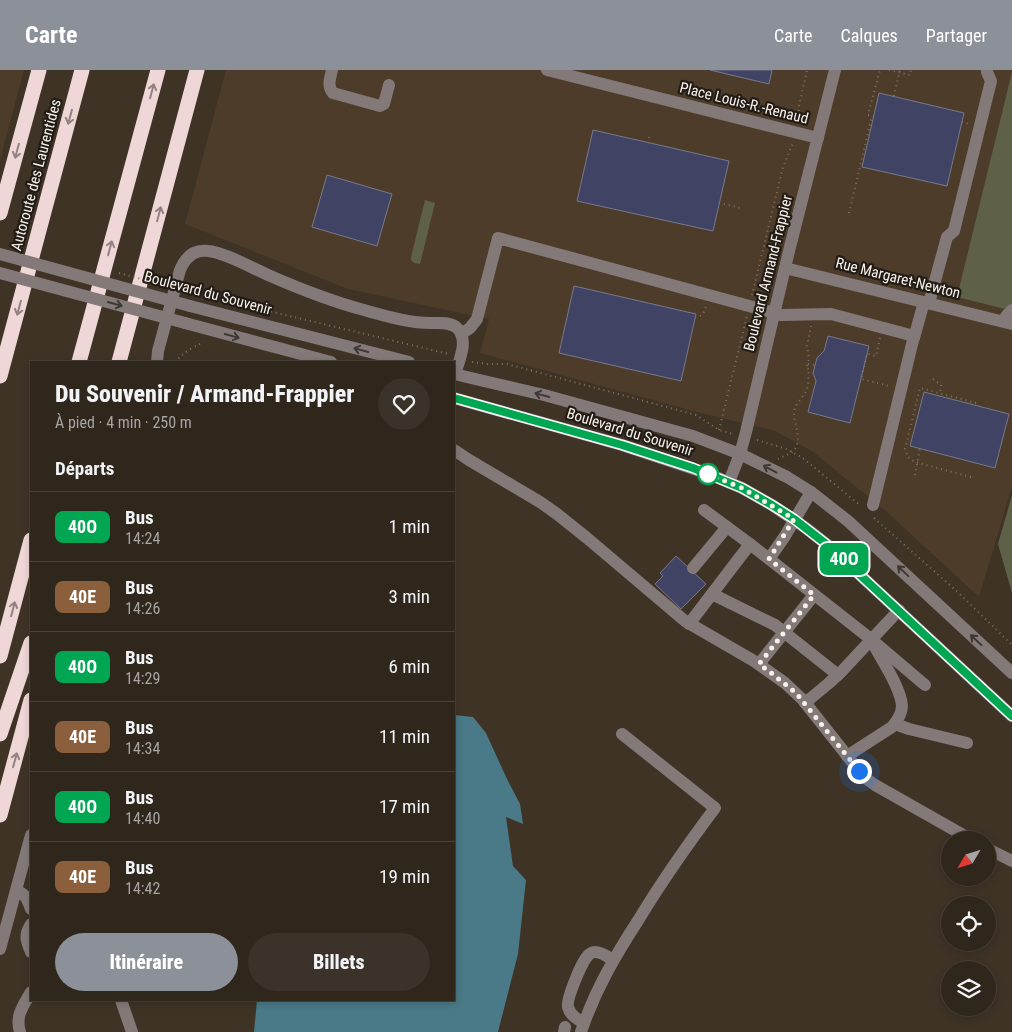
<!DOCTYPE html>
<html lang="fr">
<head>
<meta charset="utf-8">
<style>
  body { margin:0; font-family:"Roboto Condensed",sans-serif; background:#3b3229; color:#f1f3f6; height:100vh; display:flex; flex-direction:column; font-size:19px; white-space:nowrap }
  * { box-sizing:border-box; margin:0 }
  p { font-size:16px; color:#a7a5a3 }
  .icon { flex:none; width:28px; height:28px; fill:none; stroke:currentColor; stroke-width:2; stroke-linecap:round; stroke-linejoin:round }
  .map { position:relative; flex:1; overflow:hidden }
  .sheet { position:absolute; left:30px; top:291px; width:425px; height:640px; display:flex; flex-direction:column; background:#2f261c; border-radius:0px; box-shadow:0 2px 8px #0003,0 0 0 1px #4a433b }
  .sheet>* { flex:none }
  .badge { padding:0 10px; border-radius:8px; font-size:18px; line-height:32px }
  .needle { width:32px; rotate:232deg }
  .fabs { position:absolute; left:941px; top:761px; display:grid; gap:10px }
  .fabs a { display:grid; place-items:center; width:55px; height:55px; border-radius:50%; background:#2f261c; box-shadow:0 2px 8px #0003,0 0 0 1px #4a433b; font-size:25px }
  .you { position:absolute; width:25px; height:25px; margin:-12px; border:4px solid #fff; border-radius:50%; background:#1a73e8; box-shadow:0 0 0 8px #1a73e833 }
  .map>.badge { position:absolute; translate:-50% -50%; box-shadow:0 0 0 2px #fff }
  h2 { padding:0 25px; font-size:19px; line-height:45px }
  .round { display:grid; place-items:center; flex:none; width:52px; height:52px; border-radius:26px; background:#3b3229 }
  .summary { display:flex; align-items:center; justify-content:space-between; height:85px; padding:0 25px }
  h1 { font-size:24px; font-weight:800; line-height:38px }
  .primary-button { display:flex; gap:10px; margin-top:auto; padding:10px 25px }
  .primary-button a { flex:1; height:58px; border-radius:30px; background:#8c9099; color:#fff; font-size:20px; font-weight:800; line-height:58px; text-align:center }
  .primary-button a+a { background:#3b3229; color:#f1f3f6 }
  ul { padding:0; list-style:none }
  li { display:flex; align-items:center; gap:15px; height:70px; padding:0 25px; border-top:1px solid #4a433b }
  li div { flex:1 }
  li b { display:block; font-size:19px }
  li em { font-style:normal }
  li .badge { min-width:55px; font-weight:700; text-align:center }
  header { display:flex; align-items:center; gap:30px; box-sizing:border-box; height:70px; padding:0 25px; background:#8c9099; color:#fff }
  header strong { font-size:24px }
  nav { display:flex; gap:28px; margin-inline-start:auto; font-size:18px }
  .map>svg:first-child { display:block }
  .built { fill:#4d3c2a }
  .green { fill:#5e6048 }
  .water { fill:#4a7987 }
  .building { fill:#404364; stroke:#77798b }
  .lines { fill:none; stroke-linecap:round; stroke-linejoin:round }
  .path { stroke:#7e7368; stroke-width:2; stroke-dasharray:1 4; stroke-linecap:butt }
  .minor { stroke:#837979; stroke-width:12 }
  .highway { stroke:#f0d7d7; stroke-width:15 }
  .path-bridge { stroke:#7e7368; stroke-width:2; stroke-dasharray:1 4; stroke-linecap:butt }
  .minor-bridge { stroke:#837979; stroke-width:12 }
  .oneway { stroke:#938380 }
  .oneway2 { stroke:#3e3834 }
  .line-casing { stroke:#fff; stroke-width:11 }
  .line { stroke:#00a651; stroke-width:8 }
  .walk { stroke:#f9f1e9; stroke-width:5; stroke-dasharray:0 9 }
  .stop-dot { fill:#fff; stroke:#00a651; stroke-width:2.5 }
  .labels { text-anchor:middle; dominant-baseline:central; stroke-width:4.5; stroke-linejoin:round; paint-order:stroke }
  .street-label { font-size:15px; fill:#f9f1e9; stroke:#211c16 }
</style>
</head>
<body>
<header>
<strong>Carte</strong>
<nav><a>Carte</a><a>Calques</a><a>Partager</a></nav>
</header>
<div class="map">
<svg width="1012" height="962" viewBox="0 0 1012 962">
  <rect width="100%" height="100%" fill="#3f3326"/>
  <g class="built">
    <polygon points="0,0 24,0 0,90"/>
    <polygon points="226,0 1012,0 1012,417 979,527 888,443 812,381 775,361 697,342 480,283 489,249 348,219 185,154"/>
  </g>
  <g class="green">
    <polygon points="1012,2 1012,235 1005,239 957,227"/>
    <polygon points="425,130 435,133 420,194 414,193 411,190 411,187"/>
    <polygon points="1012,425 1012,523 998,474"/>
  </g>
  <polygon class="water" points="454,645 473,647 486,663 507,709 520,734 523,754 506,747 513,796 526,810 518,884 498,962 254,962 257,930 454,930"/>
  <g class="building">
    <polygon points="710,0 772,0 769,14"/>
    <polygon points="879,23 964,43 947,116 862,97"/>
    <polygon points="593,60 729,91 713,161 577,131"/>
    <polygon points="327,105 392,124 377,176 312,157"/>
    <polygon points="574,216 696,244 681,311 559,283"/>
    <polygon points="828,266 869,276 850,353 808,342 816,311 813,303 817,288 824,281"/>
    <polygon points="924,322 1009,344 995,398 910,376"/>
    <polygon points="676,486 706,514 681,539 655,514 663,506 660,503"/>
  </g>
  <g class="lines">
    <g class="path">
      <polyline points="889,0 910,5 911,0"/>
      <polyline points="894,26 900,0"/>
      <polyline points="874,46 868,45 880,0"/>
      <polyline points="798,51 799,36 807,0"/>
      <polyline points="962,52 969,54"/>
      <polyline points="648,73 650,64"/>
      <polyline points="719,133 741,138"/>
      <polyline points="849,143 872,46"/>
      <polyline points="193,223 449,284"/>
      <polyline points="752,225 783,97 793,73"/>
      <path d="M695 247C702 247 704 243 706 236"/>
      <polyline points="880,268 876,286 867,284 861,309 889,316"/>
      <path d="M175 292C180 287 185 282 192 278 197 275 200 275 203 271"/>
      <polyline points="472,292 487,294 507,294 696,345 719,360 733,364"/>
      <polyline points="808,294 815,295"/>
      <polyline points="933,309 941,315 940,324"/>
      <polyline points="719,360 747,246"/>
      <polyline points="757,370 787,379 804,389 861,436"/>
      <path d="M778 389C783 386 792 384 795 379 802 367 794 355 794 343 794 334 804 327 807 319 809 313 808 305 809 299L806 298 809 289 807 276 811 256"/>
      <polyline points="915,405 920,378"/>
      <polyline points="971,407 915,392 908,387 905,379 920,318 980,334"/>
      <polyline points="874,448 961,525 1012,575"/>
    </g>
    <g class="minor">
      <path d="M332 0C330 9 327 16 333 23L380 36 384 34 389 15"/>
      <polyline points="547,0 818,68"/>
      <polyline points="785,198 1012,254"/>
      <polyline points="929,233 947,167 954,161 991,11 987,2 987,0"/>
      <polyline points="190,236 409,292"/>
      <polyline points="1003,251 1007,245 1012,240"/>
      <polyline points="185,253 331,292"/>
      <polyline points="461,264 470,258 477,249 498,168 775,243 781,245 831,244 914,266 873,435"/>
      <polyline points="914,268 924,232"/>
      <path d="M157 292 158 281 180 200C185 188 193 179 208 181 224 182 252 198 268 205 300 219 330 231 364 240 386 246 408 253 431 253 439 253 449 252 456 257 470 268 459 291 455 304"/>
      <polyline points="454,304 544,325 693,366 740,384 787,407 811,422 848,451 1012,603"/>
      <polyline points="454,328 622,375 709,404 742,418 772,435 806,458 830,477 1012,646"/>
      <polyline points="454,380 469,390 540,432 557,444 587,468 685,551 754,591 785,613 803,630 864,707 875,715 972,770"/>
      <polyline points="729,412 740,384 746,362 789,181 835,0"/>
      <polyline points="704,440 750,474"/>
      <polyline points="769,489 785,466 811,422"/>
      <polyline points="693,498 727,457"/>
      <polyline points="712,524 775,555 838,605"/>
      <polyline points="689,554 750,474 872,570 925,615"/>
      <polyline points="759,594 814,525"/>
      <polyline points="805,633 829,613 842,601 899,540"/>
      <polyline points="895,654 909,659 967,673"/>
      <path d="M847 686 892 657C897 651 902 644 902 636 901 619 883 592 875 577"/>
      <polyline points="988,779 1012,791"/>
      <path d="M16 821C26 823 28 831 31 839"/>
      <path d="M31 854C24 865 26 871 31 882"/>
      <polyline points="0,879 31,765"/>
      <polyline points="121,930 132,962"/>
      <path d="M584 953C577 949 570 945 568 937 566 929 581 895 586 888 588 885 591 882 595 882 602 882 608 887 613 890"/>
      <path d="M20 962C15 946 23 936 31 922"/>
      <polyline points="564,962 565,957"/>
      <path d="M581 962C595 920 615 886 639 849 662 811 688 774 715 738L622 664"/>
    </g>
    <g class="highway">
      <polyline points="0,143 39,0"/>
      <polyline points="79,292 158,0"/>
      <polyline points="119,292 197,0"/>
      <polyline points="0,306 82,0"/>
      <polyline points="0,586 31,470"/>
      <polyline points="0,664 31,573"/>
      <polyline points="0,745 31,630"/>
    </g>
    <polyline class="path-bridge" points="119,203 193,223"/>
    <g class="minor-bridge">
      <polyline points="0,184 190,236"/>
      <polyline points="0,203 185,253"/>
    </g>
  </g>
  <defs><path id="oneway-shaft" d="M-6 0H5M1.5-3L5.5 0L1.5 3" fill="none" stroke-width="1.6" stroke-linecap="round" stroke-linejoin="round" transform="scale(1.25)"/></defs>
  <g class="oneway">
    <use href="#oneway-shaft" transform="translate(152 21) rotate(-75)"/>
    <use href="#oneway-shaft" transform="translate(70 47) rotate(105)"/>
    <use href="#oneway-shaft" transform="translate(17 81) rotate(105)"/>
    <use href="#oneway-shaft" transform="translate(159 144) rotate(-75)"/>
    <use href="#oneway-shaft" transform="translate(110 178) rotate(-75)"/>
    <use href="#oneway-shaft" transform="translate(19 238) rotate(105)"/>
    <use href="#oneway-shaft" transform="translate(13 539) rotate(-75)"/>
    <use href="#oneway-shaft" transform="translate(15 690) rotate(-75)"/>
  </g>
  <g class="oneway2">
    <use href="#oneway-shaft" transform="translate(115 234) rotate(15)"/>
    <use href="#oneway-shaft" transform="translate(232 266) rotate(15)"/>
    <use href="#oneway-shaft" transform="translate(361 280) rotate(-165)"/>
    <use href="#oneway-shaft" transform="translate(542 325) rotate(-165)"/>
    <use href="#oneway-shaft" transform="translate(770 399) rotate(-152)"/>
    <use href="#oneway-shaft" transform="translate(903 501) rotate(-137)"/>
    <use href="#oneway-shaft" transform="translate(976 570) rotate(-137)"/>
  </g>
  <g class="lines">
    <g class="line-casing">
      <polyline id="line" points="454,328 622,375 693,398 742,418 772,435 794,449 830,477 1012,646"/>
    </g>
    <use href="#line" class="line"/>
    <polyline class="walk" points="708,404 742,418 794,449 769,489 814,525 759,594 770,602 796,623 859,701"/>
  </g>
  <circle class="stop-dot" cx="708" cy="404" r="10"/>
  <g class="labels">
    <g class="street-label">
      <text transform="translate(744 33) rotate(14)">Place Louis-R.-Renaud</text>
      <text transform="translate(36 105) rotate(-75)">Autoroute des Laurentides</text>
      <text transform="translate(768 203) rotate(-76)">Boulevard Armand-Frappier</text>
      <text transform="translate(898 208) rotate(14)">Rue Margaret-Newton</text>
      <text transform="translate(208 223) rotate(15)">Boulevard du Souvenir</text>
      <text transform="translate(630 362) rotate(17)">Boulevard du Souvenir</text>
    </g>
  </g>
</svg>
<div class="fabs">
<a><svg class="needle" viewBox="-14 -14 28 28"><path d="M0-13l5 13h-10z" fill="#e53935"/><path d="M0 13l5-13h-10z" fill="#a7a5a3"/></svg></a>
<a><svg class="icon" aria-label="locate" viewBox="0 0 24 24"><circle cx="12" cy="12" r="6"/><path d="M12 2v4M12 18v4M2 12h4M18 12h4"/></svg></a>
<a><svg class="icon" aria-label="layers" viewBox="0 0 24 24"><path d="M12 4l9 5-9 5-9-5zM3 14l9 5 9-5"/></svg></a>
</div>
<div class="you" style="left:859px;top:701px"></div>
<b class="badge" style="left:844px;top:489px;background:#00a651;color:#fff">40O</b>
<section class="sheet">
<div class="summary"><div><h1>Du Souvenir / Armand-Frappier</h1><p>À pied · 4 min · 250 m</p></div><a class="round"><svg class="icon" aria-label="heart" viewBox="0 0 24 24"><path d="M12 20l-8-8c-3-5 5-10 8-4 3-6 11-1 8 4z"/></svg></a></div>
<h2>Départs</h2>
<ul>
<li><span class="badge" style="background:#00a651;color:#fff">40O</span><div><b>Bus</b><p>14:24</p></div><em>1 min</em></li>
<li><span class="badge" style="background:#8b5e3c;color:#fff">40E</span><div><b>Bus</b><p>14:26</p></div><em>3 min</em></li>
<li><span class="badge" style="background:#00a651;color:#fff">40O</span><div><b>Bus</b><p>14:29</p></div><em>6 min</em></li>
<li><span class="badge" style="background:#8b5e3c;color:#fff">40E</span><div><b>Bus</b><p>14:34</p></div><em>11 min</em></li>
<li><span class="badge" style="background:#00a651;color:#fff">40O</span><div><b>Bus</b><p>14:40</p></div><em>17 min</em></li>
<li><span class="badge" style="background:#8b5e3c;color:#fff">40E</span><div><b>Bus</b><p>14:42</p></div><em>19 min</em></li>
</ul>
<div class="primary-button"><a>Itinéraire</a><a>Billets</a></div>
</section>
</div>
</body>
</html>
